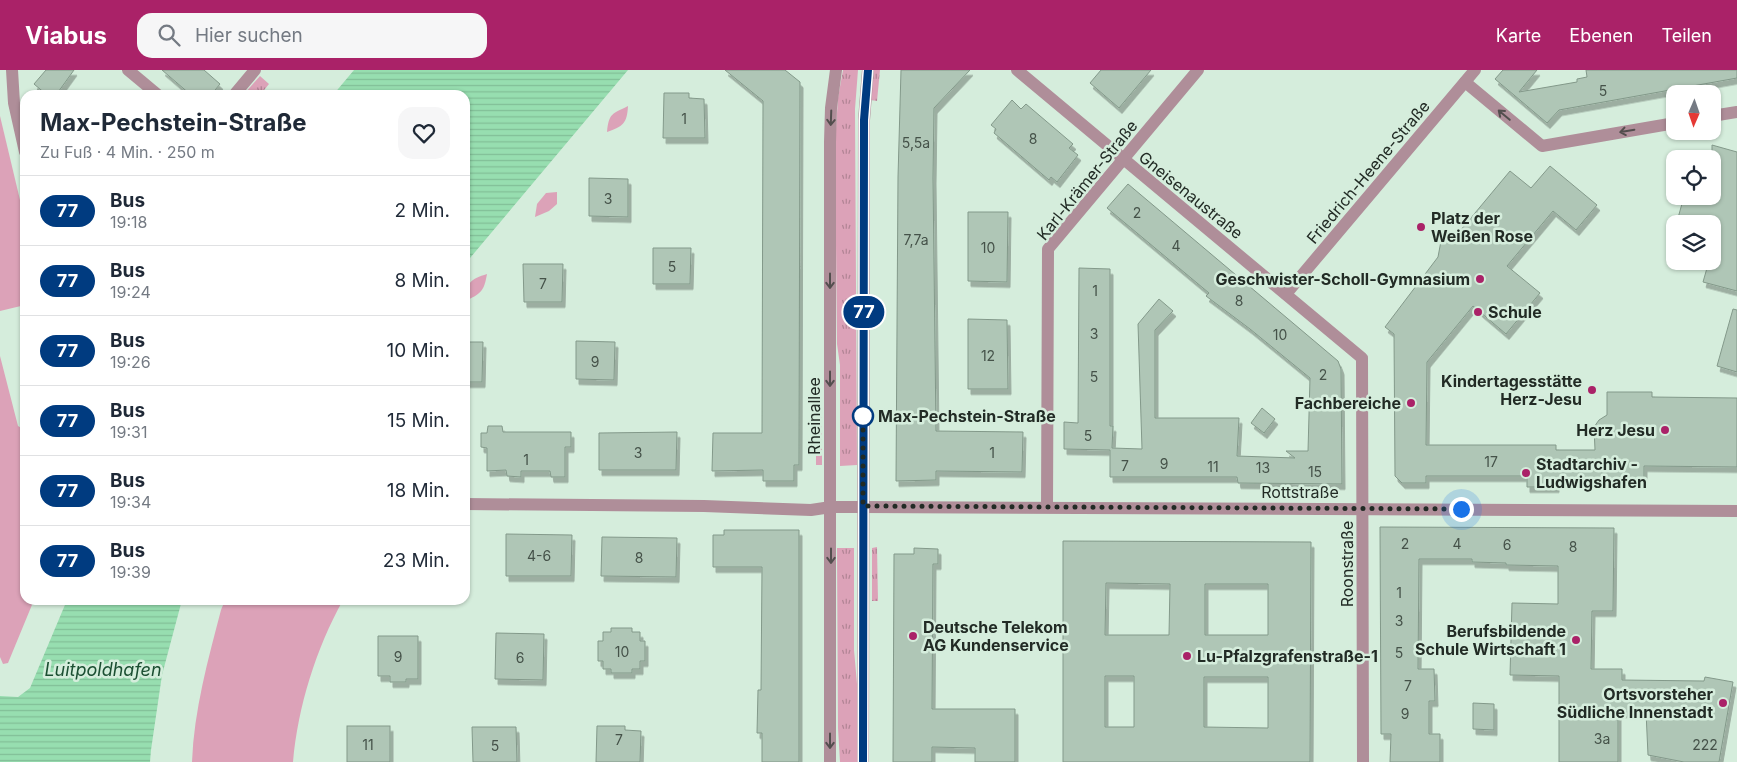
<!DOCTYPE html>
<html lang="de">
<head>
<meta charset="utf-8">
<style>
  body { margin:0; font-family:Inter,sans-serif; background:#f6f6f7; color:#1f2937; height:100vh; display:flex; flex-direction:column; font-size:19px; white-space:nowrap }
  * { box-sizing:border-box; margin:0 }
  p { font-size:16px; color:#747a83 }
  .icon { flex:none; width:28px; height:28px; fill:none; stroke:currentColor; stroke-width:2; stroke-linecap:round; stroke-linejoin:round }
  .map { position:relative; flex:1; overflow:hidden }
  .sheet { position:absolute; left:20px; top:20px; width:450px; height:515px; display:flex; flex-direction:column; background:#fff; border-radius:15px; box-shadow:0 1px 4px #0004 }
  .sheet>* { flex:none }
  .badge { padding:0 10px; border-radius:16px; font-size:18px; line-height:32px }
  .needle { width:32px; rotate:182deg }
  .fabs { position:absolute; left:1666px; top:15px; display:grid; gap:10px }
  .fabs a { display:grid; place-items:center; width:55px; height:55px; border-radius:10px; background:#fff; box-shadow:0 1px 4px #0004; font-size:25px }
  .you { position:absolute; width:25px; height:25px; margin:-12px; border:4px solid #fff; border-radius:50%; background:#1a73e8; box-shadow:0 0 0 8px #1a73e833 }
  .map>.badge { position:absolute; translate:-50% -50%; box-shadow:0 0 0 2px #fff }
  .round { display:grid; place-items:center; flex:none; width:52px; height:52px; border-radius:15px; background:#f6f6f7 }
  .head { display:flex; align-items:center; justify-content:space-between; height:85px; padding:0 20px }
  h1 { font-size:24px; font-weight:700; line-height:38px }
  ul { padding:0; list-style:none }
  li { display:flex; align-items:center; gap:15px; height:70px; padding:0 20px; border-top:1px solid #e0e1e3 }
  li div { flex:1 }
  li b { display:block; font-size:19px }
  li em { font-style:normal }
  li .badge { min-width:55px; font-weight:700; text-align:center }
  header { display:flex; align-items:center; gap:30px; box-sizing:border-box; height:70px; padding:0 25px; background:#aa2268; color:#fff }
  header strong { font-size:24px }
  nav { display:flex; gap:28px; margin-inline-start:auto; font-size:18px }
  .search { width:350px; height:45px; background:#f6f6f7; display:flex; align-items:center; gap:12px; box-sizing:border-box; padding:0 18px; border-radius:15px; color:#747a83; font-size:19px }
  .map>svg:first-child { display:block }
  .grass { fill:url(#grass-tufts) }
  .park { fill:#dca2b8 }
  .water { fill:url(#water-rules) }
  .building { fill:#afc6b6; stroke:#83998a; fill-rule:evenodd; filter:url(#shadow) }
  .lines { fill:none; stroke-linecap:round; stroke-linejoin:round }
  .minor { stroke:#af8e99; stroke-width:12 }
  .tertiary { stroke:#af8e99; stroke-width:12 }
  .oneway { stroke:#534e4e }
  .line-casing { stroke:#fff; stroke-width:11 }
  .line { stroke:#003b80; stroke-width:8 }
  .walk { stroke:#222b25; stroke-width:5; stroke-dasharray:0 9 }
  .poi-dot { fill:#aa2268; stroke:#d5eddc; stroke-width:2 }
  .stop-dot { fill:#fff; stroke:#003b80; stroke-width:2.5 }
  .labels { text-anchor:middle; dominant-baseline:central; stroke-width:5; stroke-linejoin:round; paint-order:stroke }
  .number-label { font-size:14px; fill:#455249 }
  .street-label { font-size:16px; fill:#222b25; stroke:#d5eddc }
  .poi-label { font-size:16px; font-weight:bold; fill:#222b25; stroke:#d5eddc; text-anchor:end }
  .stop-label { font-size:16px; font-weight:bold; fill:#222b25; stroke:#d5eddc; text-anchor:start }
  .water-label { font-size:18px; font-style:italic; fill:#1b4f32; stroke:#d5eddc }
</style>
</head>
<body>
<header>
<strong>Viabus</strong>
<div class="search"><svg class="icon" aria-label="search" viewBox="0 0 24 24"><circle cx="10" cy="10" r="6"/><path d="M15 15l6 6"/></svg>Hier suchen</div>
<nav><a>Karte</a><a>Ebenen</a><a>Teilen</a></nav>
</header>
<div class="map">
<svg width="1737" height="692" viewBox="0 0 1737 692">
  <defs>
    <pattern id="grass-tufts" width="24" height="20" patternUnits="userSpaceOnUse" patternTransform="scale(1.25)"><rect width="24" height="20" fill="#dca2b8"/><path d="M3 7l-1-3M5 7V3M7 7l1-3M15 17l-1-3M17 17v-4M19 17l1-3" fill="none" stroke="#b28495"/></pattern>
    <pattern id="water-rules" width="6" height="5" patternUnits="userSpaceOnUse" patternTransform="scale(1.25)"><rect width="6" height="5" fill="#97deb0"/><path d="M0 2.5h6" fill="none" stroke="#82bf97"/></pattern>
    <filter id="shadow"><feDropShadow dx="3" dy="5.5" stdDeviation="0" flood-color="#0004"/></filter>
  </defs>
  <rect width="100%" height="100%" fill="#d5eddc"/>
  <g class="grass">
    <polygon points="843,0 858,0 855,39 857,395 840,396 840,295 837,274 835,74 838,28"/>
    <polygon points="874,0 880,0 877,31 871,30"/>
    <polygon points="260,6 269,14 260,25 243,25"/>
    <polygon points="822,342 822,395 816,395 816,342"/>
    <polygon points="877,477 878,531 872,531 872,478"/>
    <polygon points="837,478 854,478 854,580 857,614 857,692 840,692 838,658"/>
  </g>
  <g class="park">
    <path d="M628 36C627 54 623 56 607 62 609 43 612 44 628 36Z"/>
    <polygon points="0,46 25,151 25,235 0,241"/>
    <polygon points="557,122 557,134 549,141 535,147 537,134 546,123"/>
    <path d="M487 204C484 221 481 224 465 231 465 213 471 209 487 204Z"/>
    <polygon points="0,286 18,356 25,360 25,530 34,530 8,593 3,594 0,587"/>
    <path d="M225 530H343C316 579 298 636 293 692H192C194 640 208 590 221 540Z"/>
  </g>
  <g class="water">
    <polygon points="354,0 628,0 465,194 465,25 333,25"/>
    <polygon points="67,530 182,530 162,605 151,680 150,692 0,692 0,626 18,627 30,618"/>
  </g>
  <g class="building">
    <polygon points="46,0 74,0 56,25 47,25 34,14"/>
    <polygon points="162,0 204,0 220,14 211,25 191,25"/>
    <polygon points="725,0 785,0 800,12 799,395 794,395 794,411 763,411 763,400 712,401 713,363 762,363 763,31"/>
    <polygon points="901,0 970,0 934,38 933,108 936,361 1023,362 1022,402 936,401 936,410 896,411 898,107"/>
    <polygon points="1101,0 1151,0 1119,38 1090,13"/>
    <polygon points="1503,0 1537,0 1519,22 1577,12 1577,9 1587,7 1586,0 1737,0 1737,8 1559,40 1547,53 1495,9"/>
    <polygon points="664,23 689,23 689,28 704,29 705,68 663,68"/>
    <polygon points="1012,30 1021,39 1026,34 1073,74 1069,78 1078,85 1057,112 1051,107 1049,110 994,63 996,59 991,55"/>
    <polygon points="1712,75 1737,82 1737,221 1703,212 1709,191 1712,191 1712,154 1682,154 1683,149 1678,148 1683,130 1688,132 1690,126 1712,126"/>
    <polygon points="1550,96 1597,135 1576,160 1553,141 1507,196 1540,223 1506,264 1473,236 1427,292 1426,375 1556,375 1556,380 1595,380 1594,357 1599,350 1607,345 1607,322 1652,322 1652,327 1737,328 1737,397 1644,396 1644,409 1556,409 1556,417 1527,417 1527,406 1426,406 1426,413 1402,413 1395,406 1394,264 1385,257 1438,187 1441,171 1455,167 1510,101 1531,118"/>
    <polygon points="589,108 628,109 628,147 589,146"/>
    <polygon points="1128,114 1338,291 1341,299 1342,414 1238,413 1237,407 1110,407 1110,380 1064,379 1064,352 1078,353 1079,198 1110,199 1110,356 1113,356 1112,378 1142,379 1138,254 1159,229 1173,241 1155,260 1155,348 1239,348 1237,386 1295,388 1286,381 1308,381 1310,308 1250,259 1206,226 1209,223 1107,138"/>
    <polygon points="968,142 1008,142 1007,212 968,211"/>
    <polygon points="653,178 691,178 690,214 653,214"/>
    <polygon points="523,194 563,194 562,232 524,232"/>
    <polygon points="1733,239 1737,240 1737,302 1717,296"/>
    <polygon points="968,249 1007,250 1008,319 968,319"/>
    <polygon points="576,271 615,272 614,310 576,309"/>
    <polygon points="465,272 483,272 482,312 465,312"/>
    <polygon points="1262,338 1275,349 1264,363 1251,353"/>
    <polygon points="488,356 502,356 503,362 571,362 571,377 565,377 565,407 551,407 550,401 521,401 521,407 507,406 506,400 487,401 487,378 481,377 481,363 487,363"/>
    <polygon points="677,362 676,400 599,400 599,363"/>
    <polygon points="1380,457 1614,458 1613,541 1592,541 1591,599 1622,599 1622,610 1704,611 1705,607 1733,612 1719,692 1684,692 1648,685 1646,642 1618,642 1618,692 1559,692 1559,606 1510,605 1512,533 1558,534 1558,496 1506,495 1506,493 1472,492 1472,489 1419,489 1418,599 1434,599 1435,631 1429,631 1429,664 1440,664 1440,692 1390,692 1391,664 1381,664"/>
    <polygon points="724,460 799,460 799,692 762,692 762,663 757,663 758,620 761,620 762,497 713,497 713,465 724,465"/>
    <polygon points="506,464 572,465 571,506 506,506"/>
    <polygon points="602,467 677,468 676,507 601,506"/>
    <path d="M1063 471 1311 472 1310 692H1063ZM1106 513 1170 514 1169 565H1105ZM1205 514H1268V565H1205ZM1105 606H1134V657H1105ZM1204 607H1268V658L1204 657Z"/>
    <polygon points="914,478 938,479 938,494 933,494 932,639 1015,639 1015,692 975,692 975,678 932,677 932,692 893,692 894,484 914,484"/>
    <polygon points="611,558 632,558 632,562 640,562 640,571 645,571 645,591 640,591 640,599 632,599 632,603 611,603 611,599 603,599 603,591 598,591 598,571 603,571 603,562 611,562"/>
    <polygon points="496,563 544,564 543,610 495,609"/>
    <polygon points="378,566 418,566 418,609 406,609 406,612 390,612 390,606 378,606"/>
    <polygon points="1473,633 1494,634 1494,660 1473,659"/>
    <rect x="347" y="656" width="43" height="36"/>
    <polygon points="597,656 625,656 625,660 641,661 640,692 596,692"/>
    <polygon points="472,657 516,657 517,692 473,692"/>
  </g>
  <g class="lines">
    <g class="minor">
      <polyline points="12,0 14,33 25,82"/>
      <polyline points="128,0 158,25"/>
      <polyline points="1017,0 1362,288 1363,692"/>
      <polyline points="1465,12 1542,76 1675,53"/>
      <polyline points="234,25 255,0"/>
      <polyline points="1712,46 1737,42"/>
      <polyline points="1286,224 1475,0"/>
      <polyline points="465,434 704,436 811,440 831,437 863,437 1737,441"/>
      <polyline points="1047,437 1048,179 1198,0"/>
    </g>
    <g class="tertiary">
      <polyline points="830,692 830,72 831,38 836,0"/>
      <polyline points="863,692 864,50 868,0"/>
    </g>
  </g>
  <defs><path id="oneway-shaft" d="M-6 0H5M1.5-3L5.5 0L1.5 3" fill="none" stroke-width="1.6" stroke-linecap="round" stroke-linejoin="round" transform="scale(1.25)"/></defs>
  <g class="oneway">
    <use href="#oneway-shaft" transform="translate(1504 45) rotate(-140)"/>
    <use href="#oneway-shaft" transform="translate(831 48) rotate(92)"/>
    <use href="#oneway-shaft" transform="translate(1627 61) rotate(170)"/>
    <use href="#oneway-shaft" transform="translate(830 211) rotate(90)"/>
    <use href="#oneway-shaft" transform="translate(830 309) rotate(90)"/>
    <use href="#oneway-shaft" transform="translate(831 486) rotate(90)"/>
    <use href="#oneway-shaft" transform="translate(830 671) rotate(90)"/>
  </g>
  <g class="lines">
    <g class="line-casing">
      <polyline id="line" points="863,692 864,50 868,0"/>
    </g>
    <use href="#line" class="line"/>
    <polyline class="walk" points="863,346 863,344 863,436 1461,439"/>
  </g>
  <g class="poi-dot">
    <circle cx="1421" cy="157" r="5"/>
    <circle cx="1480" cy="209" r="5"/>
    <circle cx="1478" cy="242" r="5"/>
    <circle cx="1592" cy="320" r="5"/>
    <circle cx="1411" cy="333" r="5"/>
    <circle cx="1665" cy="360" r="5"/>
    <circle cx="1526" cy="403" r="5"/>
    <circle cx="913" cy="566" r="5"/>
    <circle cx="1576" cy="570" r="5"/>
    <circle cx="1187" cy="586" r="5"/>
    <circle cx="1723" cy="633" r="5"/>
  </g>
  <circle class="stop-dot" cx="863" cy="346" r="10"/>
  <g class="labels">
    <g class="number-label">
      <text x="1603" y="20">5</text>
      <text x="684" y="48">1</text>
      <text x="1033" y="68">8</text>
      <text x="916" y="72">5,5a</text>
      <text x="608" y="128">3</text>
      <text x="1137" y="142">2</text>
      <text x="916" y="169">7,7a</text>
      <text x="1176" y="175">4</text>
      <text x="988" y="177">10</text>
      <text x="672" y="196">5</text>
      <text x="543" y="213">7</text>
      <text x="1095" y="220">1</text>
      <text x="1239" y="230">8</text>
      <text x="1094" y="263">3</text>
      <text x="1280" y="264">10</text>
      <text x="988" y="285">12</text>
      <text x="595" y="291">9</text>
      <text x="1323" y="304">2</text>
      <text x="1094" y="306">5</text>
      <text x="1088" y="365">5</text>
      <text x="638" y="382">3</text>
      <text x="992" y="382">1</text>
      <text x="526" y="389">1</text>
      <text x="1491" y="391">17</text>
      <text x="1164" y="393">9</text>
      <text x="1125" y="395">7</text>
      <text x="1213" y="396">11</text>
      <text x="1263" y="397">13</text>
      <text x="1315" y="401">15</text>
      <text x="1405" y="473">2</text>
      <text x="1457" y="473">4</text>
      <text x="1507" y="474">6</text>
      <text x="1573" y="476">8</text>
      <text x="539" y="485">4-6</text>
      <text x="639" y="487">8</text>
      <text x="1399" y="522">1</text>
      <text x="1399" y="550">3</text>
      <text x="622" y="581">10</text>
      <text x="1399" y="582">5</text>
      <text x="398" y="586">9</text>
      <text x="520" y="587">6</text>
      <text x="1408" y="615">7</text>
      <text x="1405" y="643">9</text>
      <text x="1602" y="668">3a</text>
      <text x="619" y="669">7</text>
      <text x="368" y="674">11</text>
      <text x="1705" y="674">222</text>
      <text x="495" y="675">5</text>
    </g>
    <g class="street-label">
      <text transform="translate(1368 102) rotate(-50)">Friedrich-Heene-Straße</text>
      <text transform="translate(1087 110) rotate(-51)">Karl-Krämer-Straße</text>
      <text transform="translate(1191 125) rotate(39)">Gneisenaustraße</text>
      <text transform="translate(814 346) rotate(-90)">Rheinallee</text>
      <text x="1300" y="422">Rottstraße</text>
      <text transform="translate(1347 494) rotate(-90)">Roonstraße</text>
    </g>
    <g class="poi-label">
      <text x="1431" y="148" text-anchor="start">Platz der<tspan x="1431" dy="18">Weißen Rose</tspan></text>
      <text x="1470" y="209">Geschwister-Scholl-Gymnasium</text>
      <text x="1488" y="242" text-anchor="start">Schule</text>
      <text x="1582" y="311">Kindertagesstätte<tspan x="1582" dy="18">Herz-Jesu</tspan></text>
      <text x="1401" y="333">Fachbereiche</text>
      <text x="1655" y="360">Herz Jesu</text>
      <text x="1536" y="394" text-anchor="start">Stadtarchiv -<tspan x="1536" dy="18">Ludwigshafen</tspan></text>
      <text x="923" y="557" text-anchor="start">Deutsche Telekom<tspan x="923" dy="18">AG Kundenservice</tspan></text>
      <text x="1566" y="561">Berufsbildende<tspan x="1566" dy="18">Schule Wirtschaft 1</tspan></text>
      <text x="1197" y="586" text-anchor="start">Lu-Pfalzgrafenstraße-1</text>
      <text x="1713" y="624">Ortsvorsteher<tspan x="1713" dy="18">Südliche Innenstadt</tspan></text>
    </g>
    <g class="stop-label">
      <text x="878" y="346">Max-Pechstein-Straße</text>
    </g>
    <g class="water-label">
      <text x="103" y="599">Luitpoldhafen</text>
    </g>
  </g>
</svg>
<div class="fabs">
<a><svg class="needle" viewBox="-14 -14 28 28"><path d="M0-13l5 13h-10z" fill="#e53935"/><path d="M0 13l5-13h-10z" fill="#747a83"/></svg></a>
<a><svg class="icon" aria-label="locate" viewBox="0 0 24 24"><circle cx="12" cy="12" r="6"/><path d="M12 2v4M12 18v4M2 12h4M18 12h4"/></svg></a>
<a><svg class="icon" aria-label="layers" viewBox="0 0 24 24"><path d="M12 4l9 5-9 5-9-5zM3 14l9 5 9-5"/></svg></a>
</div>
<div class="you" style="left:1461px;top:439px"></div>
<b class="badge" style="left:864px;top:242px;background:#003b80;color:#fff">77</b>
<section class="sheet">
<div class="head"><div><h1>Max-Pechstein-Straße</h1><p>Zu Fuß · 4 Min. · 250 m</p></div><a class="round"><svg class="icon" aria-label="heart" viewBox="0 0 24 24"><path d="M12 20l-8-8c-3-5 5-10 8-4 3-6 11-1 8 4z"/></svg></a></div>
<ul>
<li><span class="badge" style="background:#003b80;color:#fff">77</span><div><b>Bus</b><p>19:18</p></div><em>2 Min.</em></li>
<li><span class="badge" style="background:#003b80;color:#fff">77</span><div><b>Bus</b><p>19:24</p></div><em>8 Min.</em></li>
<li><span class="badge" style="background:#003b80;color:#fff">77</span><div><b>Bus</b><p>19:26</p></div><em>10 Min.</em></li>
<li><span class="badge" style="background:#003b80;color:#fff">77</span><div><b>Bus</b><p>19:31</p></div><em>15 Min.</em></li>
<li><span class="badge" style="background:#003b80;color:#fff">77</span><div><b>Bus</b><p>19:34</p></div><em>18 Min.</em></li>
<li><span class="badge" style="background:#003b80;color:#fff">77</span><div><b>Bus</b><p>19:39</p></div><em>23 Min.</em></li>
</ul>
</section>
</div>
</body>
</html>
